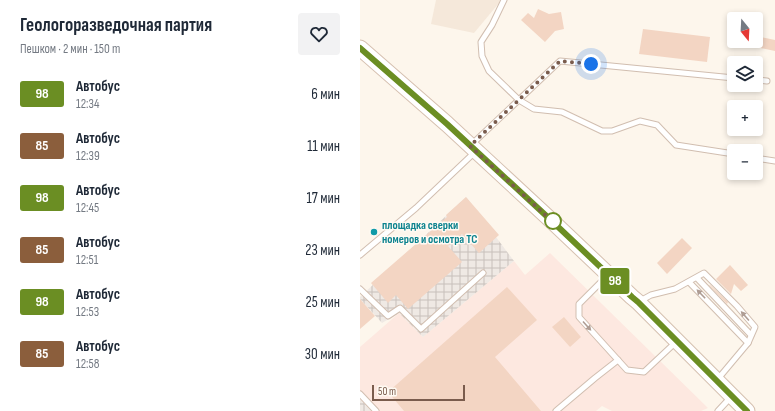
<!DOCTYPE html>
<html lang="ru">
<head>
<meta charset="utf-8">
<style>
  body { margin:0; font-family:"Sofia Sans Condensed",sans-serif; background:#f2f2f3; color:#1f2937; height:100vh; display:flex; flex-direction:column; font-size:15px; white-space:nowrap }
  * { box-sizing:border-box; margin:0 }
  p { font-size:13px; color:#747a83 }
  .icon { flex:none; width:22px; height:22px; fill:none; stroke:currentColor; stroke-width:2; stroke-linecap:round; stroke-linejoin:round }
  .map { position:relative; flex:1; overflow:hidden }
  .sheet { display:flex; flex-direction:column; background:#fff; width:360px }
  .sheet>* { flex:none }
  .badge { padding:0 8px; border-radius:3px; font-size:14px; line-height:26px }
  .needle { width:26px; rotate:162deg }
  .controls { position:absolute; left:367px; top:12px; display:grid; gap:8px }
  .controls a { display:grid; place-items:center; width:36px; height:36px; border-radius:4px; background:#fff; box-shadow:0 2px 6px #0003; font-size:20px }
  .scale { position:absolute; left:12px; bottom:10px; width:93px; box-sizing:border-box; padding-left:4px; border:2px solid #7a5c4d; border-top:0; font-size:11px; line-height:14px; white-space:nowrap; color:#7a5c4d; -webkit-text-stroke:3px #fffaf3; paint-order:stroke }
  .you { position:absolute; width:20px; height:20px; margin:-10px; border:3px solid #fff; border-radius:50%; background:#1a73e8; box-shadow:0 0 0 6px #1a73e833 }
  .map>.badge { position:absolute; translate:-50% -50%; box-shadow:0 0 0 2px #fff }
  .round { display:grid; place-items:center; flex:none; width:42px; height:42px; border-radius:4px; background:#f2f2f3 }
  .overview { display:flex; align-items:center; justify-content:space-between; height:68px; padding:0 20px }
  h1 { font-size:19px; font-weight:700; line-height:30px }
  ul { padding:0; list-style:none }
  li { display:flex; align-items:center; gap:12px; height:52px; padding:0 20px }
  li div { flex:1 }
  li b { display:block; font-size:15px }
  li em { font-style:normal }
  li .badge { min-width:44px; font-weight:700; text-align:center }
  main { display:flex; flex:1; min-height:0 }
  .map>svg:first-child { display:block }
  .residential { fill:#f5e8da }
  .commercial { fill:#fde8e0 }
  .industrial { fill:url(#industrial-grid) }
  .building { fill:#f3d5c3 }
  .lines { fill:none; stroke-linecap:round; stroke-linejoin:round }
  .service-casing { stroke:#d1beb0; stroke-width:7 }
  .secondary-casing { stroke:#d6c0b0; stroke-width:17 }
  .service { stroke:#fff; stroke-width:5 }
  .secondary { stroke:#fff; stroke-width:15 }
  .oneway { fill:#af9d94 }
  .line-casing { stroke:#fff; stroke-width:9 }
  .line { stroke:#6b8e23; stroke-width:6 }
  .walk { stroke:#7a5c4d; stroke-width:4; stroke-dasharray:0 7.2 }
  .stop-dot { fill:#fff; stroke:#6b8e23; stroke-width:2 }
  .culture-dot { fill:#0f9aa8; stroke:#fffaf3; stroke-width:1.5 }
  .labels { text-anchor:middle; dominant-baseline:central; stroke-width:3; stroke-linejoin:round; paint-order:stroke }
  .culture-label { font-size:12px; font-weight:bold; fill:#0d838f; stroke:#fffaf3; text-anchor:start }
</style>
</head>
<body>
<main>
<section class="sheet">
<div class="overview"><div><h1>Геологоразведочная партия</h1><p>Пешком · 2 мин · 150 m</p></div><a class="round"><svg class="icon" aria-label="heart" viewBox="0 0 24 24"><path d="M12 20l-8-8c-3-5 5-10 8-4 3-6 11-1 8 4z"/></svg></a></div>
<ul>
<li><span class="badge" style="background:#6b8e23;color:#fff">98</span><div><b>Автобус</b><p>12:34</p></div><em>6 мин</em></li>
<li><span class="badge" style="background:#8b5e3c;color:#fff">85</span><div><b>Автобус</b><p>12:39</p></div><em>11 мин</em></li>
<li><span class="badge" style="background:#6b8e23;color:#fff">98</span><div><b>Автобус</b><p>12:45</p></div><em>17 мин</em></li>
<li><span class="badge" style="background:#8b5e3c;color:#fff">85</span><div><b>Автобус</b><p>12:51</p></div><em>23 мин</em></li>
<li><span class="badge" style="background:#6b8e23;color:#fff">98</span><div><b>Автобус</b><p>12:53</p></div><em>25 мин</em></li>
<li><span class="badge" style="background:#8b5e3c;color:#fff">85</span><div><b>Автобус</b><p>12:58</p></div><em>30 мин</em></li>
</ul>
</section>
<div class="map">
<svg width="415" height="411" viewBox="0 0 415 411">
  <defs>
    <pattern id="industrial-grid" width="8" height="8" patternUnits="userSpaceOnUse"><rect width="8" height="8" fill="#efe9e4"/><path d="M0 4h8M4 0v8" fill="none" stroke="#c7c0bb"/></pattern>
  </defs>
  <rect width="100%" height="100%" fill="#fdf6ec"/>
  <polygon class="residential" points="76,0 140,0 139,3 114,33 71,24"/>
  <polygon class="commercial" points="190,253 348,408 341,411 252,411 242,406 236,411 11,411 0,399 0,347 39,313 63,337 154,261 165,275"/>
  <g class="industrial">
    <polygon points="106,197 154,261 63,337 39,313 22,323 0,299 0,297"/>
    <polygon points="0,399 11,411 0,411"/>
  </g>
  <g class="building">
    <polygon points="178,9 189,14 201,12 204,29 195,31 185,42 161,20 168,13 174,18"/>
    <polygon points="283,29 350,37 347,62 279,54"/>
    <polygon points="396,36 415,40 415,51 396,47"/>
    <polygon points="106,197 139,235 119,253 102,234 88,246 102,262 48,309 36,295 28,303 11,283 87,217 86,215"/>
    <polygon points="322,238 332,248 307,274 297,263"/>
    <polygon points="370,265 388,285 381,291 374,284 371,294 356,279"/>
    <polygon points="349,285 350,285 368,302 367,304"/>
    <polygon points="147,287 177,320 135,357 181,411 44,411 28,392"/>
    <polygon points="0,299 15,316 0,329"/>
    <polygon points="204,317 221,337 210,347 192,327"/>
  </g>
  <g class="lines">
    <g class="service-casing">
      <g id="service">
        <polyline points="144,0 132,25 121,42 122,56 129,71 159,100 174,109 202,112 242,131 252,131 280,121 297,125 316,145 374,154"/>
        <polyline points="396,80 407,81"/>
        <polyline points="111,145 200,61 374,78"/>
        <polyline points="396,158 415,161"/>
        <polyline points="0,255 56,208 115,152"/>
        <polyline points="248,275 219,304 219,317 267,370 284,372 316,342"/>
        <polyline points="337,278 391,335"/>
        <polyline points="329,282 388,343"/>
        <polyline points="0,289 28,316 40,308 61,329 123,273"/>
        <polyline points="280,301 291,295 315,289 344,273 377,306 395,327 388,343 357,380"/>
        <polyline points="0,394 16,411"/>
        <polyline points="196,411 235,378 258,360"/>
        <polyline points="358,411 371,397"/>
      </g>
    </g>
    <g class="secondary-casing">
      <polyline id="secondary" points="0,48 87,124 194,223 272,297 278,302 387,411"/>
    </g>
    <use href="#service" class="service"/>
    <use href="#secondary" class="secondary"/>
  </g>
  <defs><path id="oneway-solid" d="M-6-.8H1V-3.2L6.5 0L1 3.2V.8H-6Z"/></defs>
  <g class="oneway">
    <use href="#oneway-solid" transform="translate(341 294) rotate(-134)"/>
    <use href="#oneway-solid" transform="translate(385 316) rotate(-131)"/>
    <use href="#oneway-solid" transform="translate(227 326) rotate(48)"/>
  </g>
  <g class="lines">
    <g class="line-casing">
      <polyline id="line" points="0,48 87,124 194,223 272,297 278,302 387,411"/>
    </g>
    <use href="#line" class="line"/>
    <polyline class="walk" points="193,221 194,223 110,146 200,61 231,64"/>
  </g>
  <circle class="stop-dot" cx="193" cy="221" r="8"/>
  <circle class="culture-dot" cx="14" cy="232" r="4"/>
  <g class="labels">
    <g class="culture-label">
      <text x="22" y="225">площадка сверки<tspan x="22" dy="14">номеров и осмотра ТС</tspan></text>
    </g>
  </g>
</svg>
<div class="controls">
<a><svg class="needle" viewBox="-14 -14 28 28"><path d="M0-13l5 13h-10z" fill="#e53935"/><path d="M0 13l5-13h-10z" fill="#747a83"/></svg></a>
<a><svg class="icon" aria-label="layers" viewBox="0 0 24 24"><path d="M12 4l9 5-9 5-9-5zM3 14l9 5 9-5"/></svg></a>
<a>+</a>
<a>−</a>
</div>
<div class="scale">50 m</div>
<div class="you" style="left:231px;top:64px"></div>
<b class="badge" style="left:255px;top:281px;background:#6b8e23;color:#fff">98</b>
</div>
</main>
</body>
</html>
